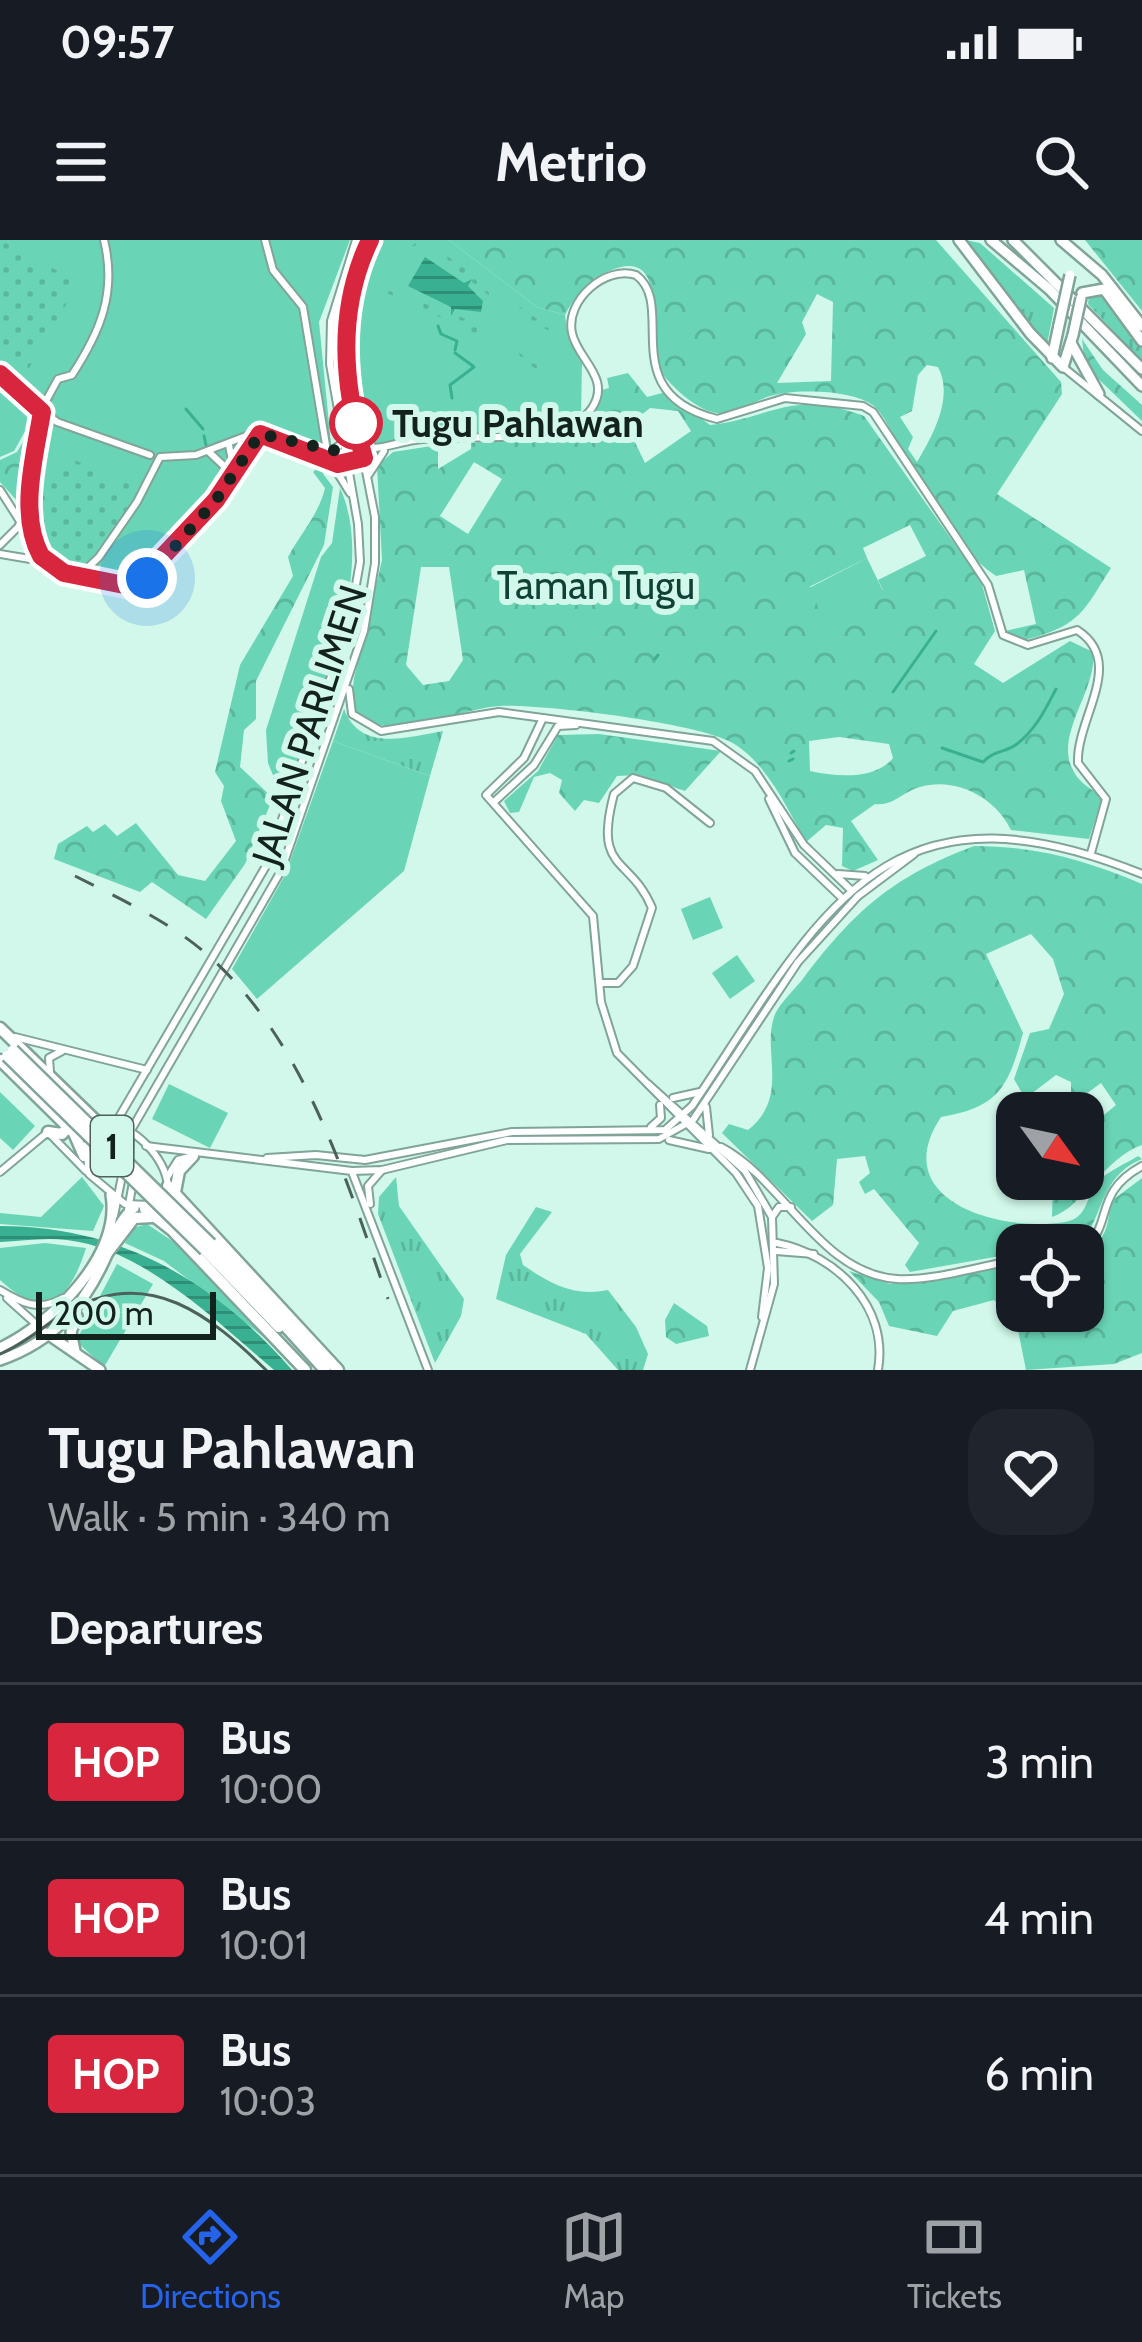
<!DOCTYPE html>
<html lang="en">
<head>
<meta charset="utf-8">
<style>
  body { margin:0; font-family:Cabin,sans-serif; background:#20242c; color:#f1f3f6; height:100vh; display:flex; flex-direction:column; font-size:45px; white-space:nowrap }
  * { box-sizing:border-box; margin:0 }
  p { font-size:39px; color:#9ea1a6 }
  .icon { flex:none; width:66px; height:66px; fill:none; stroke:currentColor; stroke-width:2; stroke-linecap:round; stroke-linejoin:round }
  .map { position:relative; height:1130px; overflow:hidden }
  .side { display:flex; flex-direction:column; background:#171b24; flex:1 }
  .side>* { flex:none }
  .badge { padding:0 24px; border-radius:9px; font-size:42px; line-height:78px }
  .needle { width:78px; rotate:123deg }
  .buttons { position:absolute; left:996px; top:852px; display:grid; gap:24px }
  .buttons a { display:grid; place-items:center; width:108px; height:108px; border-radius:24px; background:#171b24; box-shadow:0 3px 9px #0004; font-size:60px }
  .scale { position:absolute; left:36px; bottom:30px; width:180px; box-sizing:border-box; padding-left:12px; border:6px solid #13221d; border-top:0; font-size:33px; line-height:42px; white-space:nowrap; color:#13221d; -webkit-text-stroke:9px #d1f8ea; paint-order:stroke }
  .you { position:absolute; width:60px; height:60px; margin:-30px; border:9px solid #fff; border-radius:50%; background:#1a73e8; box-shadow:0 0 0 18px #1a73e833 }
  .map>.badge { position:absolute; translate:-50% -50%; box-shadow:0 0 0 6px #fff }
  h2 { padding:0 48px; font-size:45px; line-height:108px }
  .round { display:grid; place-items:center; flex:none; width:126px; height:126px; border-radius:36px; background:#20242c }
  .overview { display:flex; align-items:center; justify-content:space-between; height:204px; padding:0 48px }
  h1 { font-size:57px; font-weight:700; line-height:90px }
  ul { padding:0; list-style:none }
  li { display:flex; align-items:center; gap:36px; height:156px; padding:0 48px; border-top:3px solid #363941 }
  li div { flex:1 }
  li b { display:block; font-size:45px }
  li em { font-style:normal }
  li .badge { min-width:132px; font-weight:700; text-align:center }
  .status { display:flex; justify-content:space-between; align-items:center; height:84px; padding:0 60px; background:#171b24; direction:ltr }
  .status svg { height:33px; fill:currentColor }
  header { display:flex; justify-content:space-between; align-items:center; height:156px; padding:0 48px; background:#171b24; font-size:54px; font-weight:700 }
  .tabs { display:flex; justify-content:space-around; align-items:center; height:168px; border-top:3px solid #363941; background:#171b24; font-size:33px; color:#9ea1a6 }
  .tabs a { display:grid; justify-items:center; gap:6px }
  .tabs .active { color:#2563eb }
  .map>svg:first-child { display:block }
  .grass { fill:url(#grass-tufts) }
  .forest { fill:url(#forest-crowns); fill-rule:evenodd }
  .park { fill:#6ad5b6 }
  .garden { fill:url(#garden-dots) }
  .water { fill:url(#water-rules) }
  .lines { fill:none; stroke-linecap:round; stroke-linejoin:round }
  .stream { stroke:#39b091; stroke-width:3 }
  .minor-casing { stroke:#80a498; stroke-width:10 }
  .major-casing { stroke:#80a498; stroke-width:14 }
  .highway-casing { stroke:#80a498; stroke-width:15 }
  .minor { stroke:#fff; stroke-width:6 }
  .major { stroke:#fff; stroke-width:9 }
  .highway { stroke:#fff; stroke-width:10 }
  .tram { stroke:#4b615a; stroke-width:3 }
  .rail { stroke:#4b615a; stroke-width:3; stroke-dasharray:21 21; stroke-linecap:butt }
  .major-bridge-casing { stroke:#80a498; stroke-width:14; stroke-linecap:butt }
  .highway-bridge-casing { stroke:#80a498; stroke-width:15; stroke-linecap:butt }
  .major-bridge { stroke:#fff; stroke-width:9 }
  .highway-bridge { stroke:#fff; stroke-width:10 }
  .line-casing { stroke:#fff; stroke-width:27 }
  .line { stroke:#d7263d; stroke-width:18 }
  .walk { stroke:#13221d; stroke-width:12; stroke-dasharray:0 21.6 }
  .stop-dot { fill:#fff; stroke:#d7263d; stroke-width:6 }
  .labels { text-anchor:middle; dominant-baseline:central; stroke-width:12; stroke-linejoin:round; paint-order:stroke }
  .shield { fill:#d1f8ea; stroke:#4c625a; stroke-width:3 }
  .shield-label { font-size:36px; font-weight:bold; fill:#13221d }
  .stop-label { font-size:39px; font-weight:bold; fill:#13221d; stroke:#d1f8ea; text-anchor:start }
  .park-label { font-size:39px; fill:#0f4235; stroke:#d1f8ea }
  .street-label { font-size:39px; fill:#13221d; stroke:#d1f8ea }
</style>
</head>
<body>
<div class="status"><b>09:57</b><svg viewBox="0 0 49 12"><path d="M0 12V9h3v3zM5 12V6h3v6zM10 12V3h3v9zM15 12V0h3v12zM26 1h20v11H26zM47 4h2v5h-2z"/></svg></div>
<header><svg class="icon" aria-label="menu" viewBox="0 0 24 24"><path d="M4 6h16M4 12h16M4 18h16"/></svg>Metrio<svg class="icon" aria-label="search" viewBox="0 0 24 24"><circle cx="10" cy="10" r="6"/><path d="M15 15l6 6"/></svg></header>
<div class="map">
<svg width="1142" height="1130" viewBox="0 0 1142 1130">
  <defs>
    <pattern id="grass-tufts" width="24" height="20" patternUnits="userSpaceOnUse" patternTransform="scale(3)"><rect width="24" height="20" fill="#6ad5b6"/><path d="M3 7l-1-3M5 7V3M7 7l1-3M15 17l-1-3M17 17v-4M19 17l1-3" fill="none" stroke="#5bb79c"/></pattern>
    <pattern id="forest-crowns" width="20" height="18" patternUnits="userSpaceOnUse" patternTransform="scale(3)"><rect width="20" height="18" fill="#6ad5b6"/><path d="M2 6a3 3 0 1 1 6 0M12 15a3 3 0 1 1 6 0" fill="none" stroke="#5bb79c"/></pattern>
    <pattern id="garden-dots" width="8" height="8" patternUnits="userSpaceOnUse" patternTransform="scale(3)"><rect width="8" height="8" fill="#6ad5b6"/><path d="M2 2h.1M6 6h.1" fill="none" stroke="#5bb79c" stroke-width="1.8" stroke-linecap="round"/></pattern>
    <pattern id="water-rules" width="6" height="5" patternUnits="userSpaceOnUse" patternTransform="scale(3)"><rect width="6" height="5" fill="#39b091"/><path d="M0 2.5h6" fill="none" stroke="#2f8f76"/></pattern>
  </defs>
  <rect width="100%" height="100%" fill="#d1f8ea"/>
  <g class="grass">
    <polygon points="965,0 980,3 1054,68 1047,105"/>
    <polygon points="1098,52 1142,106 1142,121 1088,64 1089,55"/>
    <path d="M344 469C361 513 407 497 443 491L430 536 333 501Z"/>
    <polygon points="396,937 399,966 464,1059 461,1076 435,1123 378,974 379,957"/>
    <path d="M536 967 552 972 520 1014 523 1025C551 1044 573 1057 608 1050L636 1087 648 1114 643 1130H618L586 1094 496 1059 506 1015Z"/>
  </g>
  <g class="forest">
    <path d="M449 0H936L1061 142 1062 154 997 254 1111 328C1088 363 1083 382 1042 395 1026 400 1019 403 1005 391L1036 384 1024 330 996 336C952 307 925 248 899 204 891 192 884 175 874 166 853 149 792 148 767 157 736 169 724 184 692 162 679 153 662 137 656 122 646 95 672 4 609 31 587 40 576 55 565 75L537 67ZM817 54 833 62 831 141 777 143 806 94 802 82ZM927 125 938 127C954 157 933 195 917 222L908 209 913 197 900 177 912 171 918 135Z"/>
    <polygon points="1085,0 1142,0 1142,71"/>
    <polygon points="1082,99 1103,130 1142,165 1142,181 1085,126"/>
    <path d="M628 133 647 157 666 152 710 185C774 177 792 149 864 176L981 341 995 391 974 424 1003 443 1070 401 1093 412C1098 450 1052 496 1074 532 1080 544 1093 549 1102 558L1089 599 1011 590C996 558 956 536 920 547 902 552 894 566 875 564L851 581 878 620 853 631 842 626 843 588 826 585 806 602C787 568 769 527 736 505 704 483 541 464 500 466 458 468 391 506 357 473L352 458 354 438 382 320 377 226 393 212 438 205V229L471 209V203C513 200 593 202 602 150L609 148 607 138ZM650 168 678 171 691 191 645 223 631 194 635 180ZM474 222 502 239 468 294 440 276ZM910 285 926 316 878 340 883 350 809 347 867 318 863 308ZM421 327H449L463 420 449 441 423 445 406 425ZM839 497 889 504 893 518C875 540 837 537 810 531L809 501Z"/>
    <polygon points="30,190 28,249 19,263 0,242 0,220 17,212"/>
    <path d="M318 227 333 247 324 305 256 441V479L244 490 240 527 273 558 245 624 206 679 152 642 140 652 54 619 58 604 87 586 93 592 105 584 117 596 136 583 178 635 205 641 236 601 221 561 224 546 215 532 240 425 293 336 288 317C301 293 319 274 325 248L313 232Z"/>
    <polygon points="599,494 721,511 685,551 640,535 617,536 599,563 584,560 575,571 559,553 562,540 550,533 534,537 519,572 510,573 504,561 538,531 558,495"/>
    <path d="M974 606C1036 606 1085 620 1142 644V905C1104 918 1082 968 1052 977L1053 939H1083V892L1116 865 1101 843 1071 865V842L1056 835 1031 854 1022 853 1014 839 1030 793 1049 789 1064 754 1053 719 1031 694 986 714 1023 793C1008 848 999 867 941 877 886 960 999 993 1065 982 1089 978 1085 956 1099 941 1108 931 1127 923 1138 916L1142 919C1094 938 1104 992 1074 1004 1058 1009 1034 1005 1017 1005V1013L910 1032 905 1025 919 1003 874 949 865 954 859 942 870 933 865 916 837 919 833 965 812 981 722 893 729 884 748 890C790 857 762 812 774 777 778 765 794 750 802 740 854 671 892 637 974 606Z"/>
    <path d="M1142 938V1113L1114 1124 1026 1130 1017 1085 994 1060 953 1071 937 1096 889 1086 879 1062 849 1031 890 1044 1017 1023V1071H1083V1010C1106 1005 1109 982 1110 962Z"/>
    <polygon points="674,1063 707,1086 709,1096 676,1104 666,1097 665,1080"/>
  </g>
  <g class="park">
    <polygon points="0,0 350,0 319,82 331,204 255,191 211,256 145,335 119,340 68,331 46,317 38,290 35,204 45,171 0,129"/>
    <path d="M380 0H449L537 67 565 75 568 97 582 123 581 176 523 192 368 207C336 159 354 48 380 0Z"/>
    <polygon points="0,139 33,177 14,211 0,217"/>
    <path d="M340 248C380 335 312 476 284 562L268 523 266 490 321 317 332 303Z"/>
    <polygon points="867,318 883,351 825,381 809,348"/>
    <polygon points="333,501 430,536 404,631 257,759 232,729 285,635"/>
    <polygon points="710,657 723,688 693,700 681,669"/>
    <polygon points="737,715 755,741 730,759 712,733"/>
    <polygon points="169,844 228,873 210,908 152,879"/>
    <polygon points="0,852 35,886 13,910 0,898"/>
    <polygon points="82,937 104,966 93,991 0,984 0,973 41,977"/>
    <polygon points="147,984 174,1002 273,1104 164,1021 125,1003 133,988"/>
    <path d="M45 1003 86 1008C70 1060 45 1082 0 1040V1008Z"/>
    <polygon points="117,1024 153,1044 104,1127 76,1101"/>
  </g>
  <g class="garden">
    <polygon points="0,0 79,42 28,130 0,114"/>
    <polygon points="417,0 424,0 563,97 511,73 422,2 412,7"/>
    <polygon points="393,41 393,52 477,83 545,131 542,134 512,110 387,53"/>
    <path d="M75 220 121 242 124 237 135 241 127 260 132 263 87 324 46 317C34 288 33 255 45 227L56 231Z"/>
  </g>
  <g class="water">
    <polygon points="425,17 464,43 472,39 468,46 483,61 481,72 455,69 451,76 451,67 408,46"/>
    <path d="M0 986C120 986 213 1040 292 1130H274C217 1082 144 1009 67 1000 45 997 22 1001 0 1002Z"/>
  </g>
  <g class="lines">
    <g class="stream">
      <polyline points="438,86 441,94 457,101 455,110"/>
      <polyline points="455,113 473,126"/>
      <polyline points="452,158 450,145 474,127"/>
      <polyline points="186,169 203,189"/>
      <polyline points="204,196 206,205"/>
      <polyline points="655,419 658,415"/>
      <polyline points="893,452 936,391"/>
      <path d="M942 508 983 522C994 510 1005 513 1017 504 1036 489 1045 470 1056 449"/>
      <polyline points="791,513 794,511"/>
      <polyline points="789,521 793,519"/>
    </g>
    <g class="minor-casing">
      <g id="minor">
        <polyline points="265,0 273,30 303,67 327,211"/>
        <polyline points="1063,127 1142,191"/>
        <polyline points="0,134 57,182 150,215"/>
        <path d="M41 170 58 139 72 135C100 92 117 53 104 0"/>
        <polyline points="298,204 331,211 340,205"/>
        <polyline points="229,205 231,216 248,204"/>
        <path d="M361 208C381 210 395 203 415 200 457 193 566 209 592 168 612 138 577 119 572 93 565 60 606 25 636 35 678 66 613 153 717 179L785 158 863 166 873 172 988 345 1003 395 1028 405 1077 390C1127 422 1076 478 1078 523L1106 559 1091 613"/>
        <polyline points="209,212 225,227 219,251"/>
        <polyline points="332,224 350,253"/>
        <polyline points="369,234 384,211"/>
        <polyline points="0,250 46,322 70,335 134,347 216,260 256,197"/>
        <polyline points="35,299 33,201 42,172"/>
        <polyline points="0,305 18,287 30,263"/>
        <polyline points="0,314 42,321"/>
        <polyline points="79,336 99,317 137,262 160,217 196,215 254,193 338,224 364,219"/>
        <polyline points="349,449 352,474 381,491 499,472 713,501 755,531 804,605 852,651"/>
        <polyline points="543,478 524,518 486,555 593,676 601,762 617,813 736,933 758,966 768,1028 762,1077"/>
        <polyline points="769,559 795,613 842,658"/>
        <polyline points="494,562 534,525 558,486 576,485"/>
        <polyline points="838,634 865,636"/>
        <path d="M601 743H618L633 726 652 668C630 615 593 633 614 554L633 538 666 548 710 583"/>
        <polyline points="15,797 147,830"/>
        <polyline points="50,832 49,818 62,811"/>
        <polyline points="648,844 745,931 772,977 774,1044 750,1130"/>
        <polyline points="673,858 700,852"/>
        <polyline points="706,867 709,895"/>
        <polyline points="115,884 266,626 349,384 360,322 358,284 330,124 331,81 356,0"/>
        <path d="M107 885C135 885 165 918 168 946L152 965 125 964 89 934 86 905Z"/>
        <polyline points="651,887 661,878 660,865"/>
        <polyline points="669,900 709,909"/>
        <polyline points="146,906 352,931 382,930 507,900 659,899 693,880 798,722 858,656 914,614"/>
        <path d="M721 907C784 940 820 1034 897 1039 935 1041 979 1026 1017 1020"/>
        <polyline points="120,912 122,884"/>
        <path d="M267 918 316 915 365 920 512 892 665 890 692 866C820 676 881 528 1142 634"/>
        <polyline points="129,923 130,892 281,631 364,391 375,323 375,277 345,124 345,87 370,0"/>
        <polyline points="0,932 48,892 86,931"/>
        <polyline points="352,932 428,1130"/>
        <polyline points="168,936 178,920 193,916"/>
        <polyline points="370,964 368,946 382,930"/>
        <polyline points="128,970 133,942"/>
        <polyline points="114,976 123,931"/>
        <polyline points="772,977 779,967 791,967"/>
        <path d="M777 1003C836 1015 889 1066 878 1130"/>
        <path d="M1083 1008C1115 986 1091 954 1142 926"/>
        <polyline points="776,1011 814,1014"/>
        <path d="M0 1050C22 1063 39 1072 63 1058"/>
        <polyline points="7,1058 37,1085"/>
      </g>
    </g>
    <g class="major-casing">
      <g id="major">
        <polyline points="959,0 1030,93 1063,127 1073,95"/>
        <polyline points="991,0 1049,49 1142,146"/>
        <polyline points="1013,0 1142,129"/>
        <polyline points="1061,0 1102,35 1142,86"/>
        <polyline points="1082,53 1104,49 1142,101"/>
        <polyline points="1071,103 1099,154"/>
        <polyline points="1052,118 1059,85"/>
        <polyline points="46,1093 100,1130"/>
        <path d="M0 1108C51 1084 122 1016 111 955"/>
        <polyline points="75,1111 71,1092 77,1076"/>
        <path d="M0 1120C53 1102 84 1066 106 1017 114 999 118 980 134 968"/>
      </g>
    </g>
    <g class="highway-casing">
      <g id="highway">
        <polyline points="0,788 96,881 107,885"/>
        <polyline points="0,820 74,893 84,916"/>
        <polyline points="48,892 62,894 68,887"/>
        <polyline points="168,946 338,1130"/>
        <polyline points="175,952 179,931 193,916"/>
        <polyline points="145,969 172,990 305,1130"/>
        <polyline points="211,1004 325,1130"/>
        <polyline points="205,1010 279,1087"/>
        <polyline points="108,1012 134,978 152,977"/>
      </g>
    </g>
    <use href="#minor" class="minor"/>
    <use href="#major" class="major"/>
    <use href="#highway" class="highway"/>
    <path class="tram" d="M0 1114C27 1103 46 1083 71 1070 149 1026 211 1076 266 1130"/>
    <path class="rail" d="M75 636C122 660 171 682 210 717 307 805 346 940 388 1059"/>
    <g class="major-bridge-casing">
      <g id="major-bridge">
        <polyline points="1059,85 1070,35"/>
        <polyline points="1073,95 1081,58"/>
      </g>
    </g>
    <g class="highway-bridge-casing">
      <g id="highway-bridge">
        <polyline points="13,810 211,1004"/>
        <polyline points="7,816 205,1010"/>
      </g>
    </g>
    <use href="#major-bridge" class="major-bridge"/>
    <use href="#highway-bridge" class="highway-bridge"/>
  </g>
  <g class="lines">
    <g class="line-casing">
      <path id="line" d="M0 134 42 172C35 215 18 274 41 316L64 333 134 347 216 260 260 194 338 224 364 218C343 145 336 71 370 0"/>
    </g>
    <use href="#line" class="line"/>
    <polyline class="walk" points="147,338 216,260 260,194 337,211 339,188 356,183"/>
  </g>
  <circle class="stop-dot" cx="356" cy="183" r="24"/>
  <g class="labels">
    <rect class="shield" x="91" y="876" width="42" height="60" rx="9"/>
    <g class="shield-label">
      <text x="112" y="906">1</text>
    </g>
    <g class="stop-label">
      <text x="392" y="183">Tugu Pahlawan</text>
    </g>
    <g class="park-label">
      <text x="596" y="345">Taman Tugu</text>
    </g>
    <g class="street-label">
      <text transform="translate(309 485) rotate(-72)">JALAN PARLIMEN</text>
    </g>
  </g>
</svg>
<div class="buttons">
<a><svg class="needle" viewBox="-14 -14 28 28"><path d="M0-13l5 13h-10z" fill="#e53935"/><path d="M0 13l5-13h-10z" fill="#9ea1a6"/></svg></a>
<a><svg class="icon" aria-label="locate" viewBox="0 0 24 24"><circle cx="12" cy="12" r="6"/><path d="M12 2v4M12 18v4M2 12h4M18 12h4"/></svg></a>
</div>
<div class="scale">200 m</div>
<div class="you" style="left:147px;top:338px"></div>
</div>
<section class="side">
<div class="overview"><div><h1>Tugu Pahlawan</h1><p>Walk · 5 min · 340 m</p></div><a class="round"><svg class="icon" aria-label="heart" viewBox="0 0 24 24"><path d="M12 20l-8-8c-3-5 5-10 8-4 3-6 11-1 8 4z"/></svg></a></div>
<h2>Departures</h2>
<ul>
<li><span class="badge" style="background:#d7263d;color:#fff">HOP</span><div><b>Bus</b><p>10:00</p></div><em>3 min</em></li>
<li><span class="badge" style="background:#d7263d;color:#fff">HOP</span><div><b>Bus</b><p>10:01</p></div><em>4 min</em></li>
<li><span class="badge" style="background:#d7263d;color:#fff">HOP</span><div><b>Bus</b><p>10:03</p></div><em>6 min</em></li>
</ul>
</section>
<nav class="tabs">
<a class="active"><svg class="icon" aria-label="directions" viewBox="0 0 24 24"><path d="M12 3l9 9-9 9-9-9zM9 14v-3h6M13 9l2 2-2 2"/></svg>Directions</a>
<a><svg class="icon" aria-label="map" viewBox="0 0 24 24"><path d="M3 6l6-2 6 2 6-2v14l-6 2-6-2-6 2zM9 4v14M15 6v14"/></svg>Map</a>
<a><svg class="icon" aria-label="tickets" viewBox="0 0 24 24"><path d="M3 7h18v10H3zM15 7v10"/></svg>Tickets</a>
</nav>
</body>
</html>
